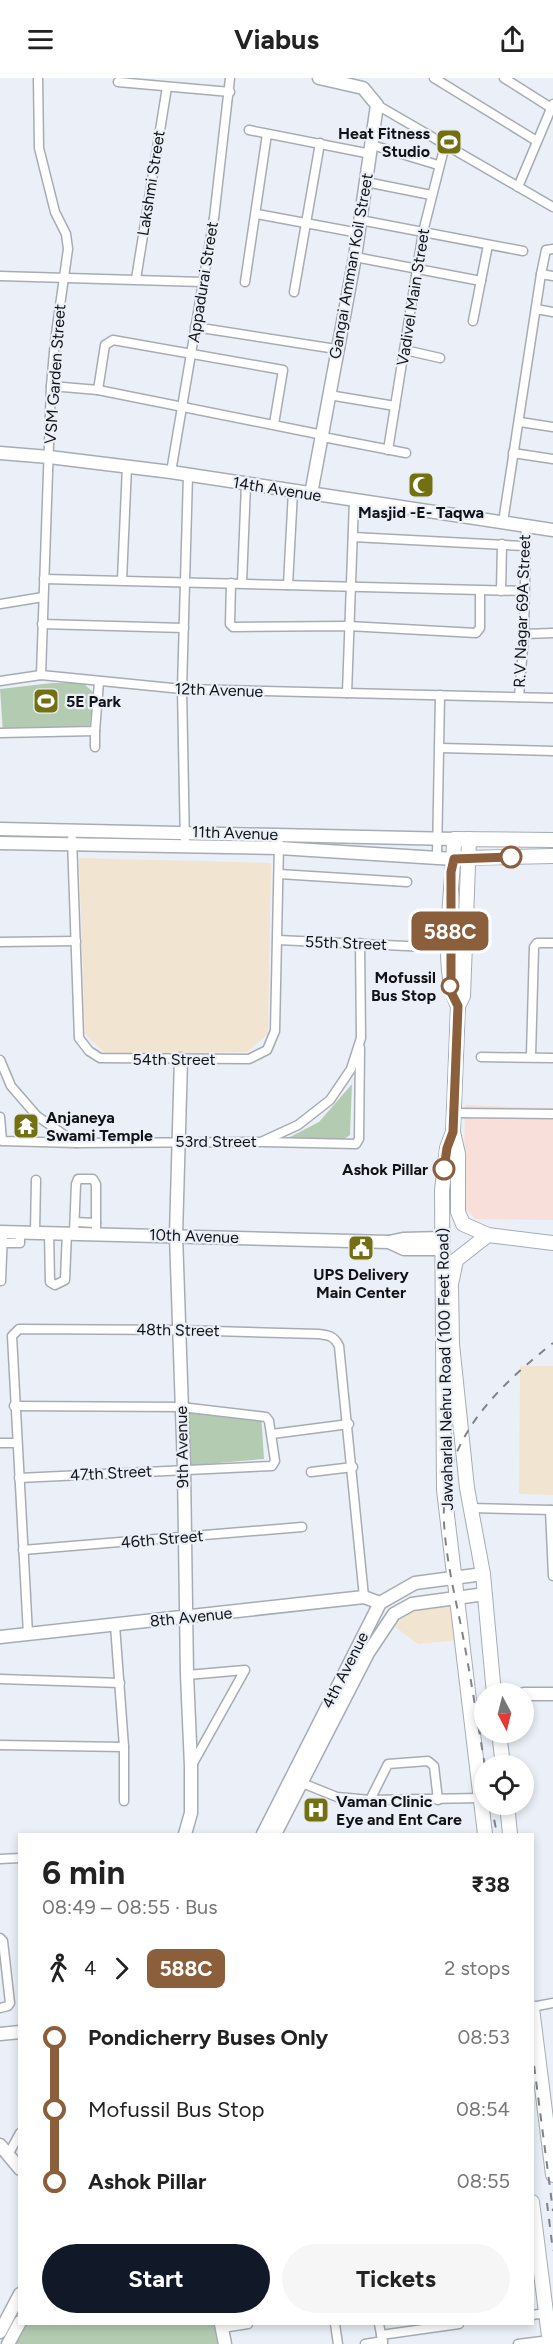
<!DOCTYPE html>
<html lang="en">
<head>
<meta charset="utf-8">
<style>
  body { margin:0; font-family:Figtree,sans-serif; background:#f6f6f6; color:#222; height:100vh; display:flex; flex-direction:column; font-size:22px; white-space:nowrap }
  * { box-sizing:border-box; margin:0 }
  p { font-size:20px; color:#767676 }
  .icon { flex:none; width:33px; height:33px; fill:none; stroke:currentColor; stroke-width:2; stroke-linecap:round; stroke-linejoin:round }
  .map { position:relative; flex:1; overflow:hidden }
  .side { position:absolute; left:18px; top:1755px; width:516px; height:492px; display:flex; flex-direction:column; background:#fff; border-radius:0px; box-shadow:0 3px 9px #0003 }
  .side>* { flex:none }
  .badge { padding:0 12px; border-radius:9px; font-size:21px; line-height:39px }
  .needle { width:39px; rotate:173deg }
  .controls { position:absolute; left:474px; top:1605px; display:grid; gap:12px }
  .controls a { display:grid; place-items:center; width:60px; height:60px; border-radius:50%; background:#fff; box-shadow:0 3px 9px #0003; font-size:30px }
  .map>.badge { position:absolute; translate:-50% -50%; box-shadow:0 0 0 3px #fff }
  .legs { display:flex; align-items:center; gap:9px; height:66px; padding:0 24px; font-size:20px }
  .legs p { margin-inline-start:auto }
  .head { display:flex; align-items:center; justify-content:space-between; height:102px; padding:0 24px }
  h1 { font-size:33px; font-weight:700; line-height:45px }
  .primary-button { display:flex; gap:12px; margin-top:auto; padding:12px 24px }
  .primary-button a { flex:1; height:69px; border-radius:36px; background:#111827; color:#fff; font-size:24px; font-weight:700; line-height:69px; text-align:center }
  .primary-button a+a { background:#f6f6f6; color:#222 }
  ul { padding:0 24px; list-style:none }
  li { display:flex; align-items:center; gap:21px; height:72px; font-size:22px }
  li i { display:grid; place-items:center; width:9px; height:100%; margin:0 8px; background:currentColor }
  li i::after { content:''; width:15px; height:15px; margin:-8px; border:4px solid; border-radius:50%; background:#fff }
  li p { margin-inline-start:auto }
  li:first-child i { background:linear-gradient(#0000 50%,currentColor 0) }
  li:last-child i { background:linear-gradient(currentColor 50%,#0000 0) }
  header { display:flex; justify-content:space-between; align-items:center; height:78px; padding:0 24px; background:#fff; font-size:27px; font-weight:700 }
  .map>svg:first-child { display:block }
  .commercial { fill:#f9dfd9 }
  .education { fill:#f1e4d0 }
  .green { fill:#b3ccb1 }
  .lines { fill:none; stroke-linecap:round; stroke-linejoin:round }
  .street-casing { stroke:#a7acb4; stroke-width:11 }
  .secondary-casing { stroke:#a7acb4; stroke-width:15 }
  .primary-casing { stroke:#a7acb4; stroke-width:16 }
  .street { stroke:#fff; stroke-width:8 }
  .secondary { stroke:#fff; stroke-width:12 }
  .primary { stroke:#fff; stroke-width:14 }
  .rail { stroke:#7f8288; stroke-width:2; stroke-dasharray:8 8; stroke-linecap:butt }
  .line-1-casing { stroke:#fff; stroke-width:14 }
  .line-1 { stroke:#8b5e3c; stroke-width:9 }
  .stop-1-dot { fill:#fff; stroke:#8b5e3c; stroke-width:3 }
  .labels { text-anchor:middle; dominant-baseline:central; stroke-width:4.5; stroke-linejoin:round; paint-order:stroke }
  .poi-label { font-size:16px; font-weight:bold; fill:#101215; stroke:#ebf0f8; text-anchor:start }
  .street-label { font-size:16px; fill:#101215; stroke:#ebf0f8 }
  .stop-label { font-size:16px; font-weight:bold; fill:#101215; stroke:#ebf0f8; text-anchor:end }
</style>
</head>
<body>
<header><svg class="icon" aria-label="menu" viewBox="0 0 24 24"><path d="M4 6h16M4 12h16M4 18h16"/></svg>Viabus<svg class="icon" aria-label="share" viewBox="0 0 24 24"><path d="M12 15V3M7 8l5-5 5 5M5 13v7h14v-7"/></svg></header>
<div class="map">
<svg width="553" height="2266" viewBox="0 0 553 2266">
  <rect width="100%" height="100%" fill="#ebf0f8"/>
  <polygon class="commercial" points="465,1027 553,1030 553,1142 476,1141 466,1132 463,1123"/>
  <g class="education">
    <polygon points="79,780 271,785 268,956 247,974 105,975 85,956"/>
    <polygon points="520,1288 553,1288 553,1417 519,1416"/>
    <polygon points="452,1527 457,1562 418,1566 395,1549 408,1532"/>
  </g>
  <g class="green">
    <polygon points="52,605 83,605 94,615 89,652 3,654 0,611"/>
    <polygon points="352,1006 350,1057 344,1061 286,1061 319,1044"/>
    <polygon points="183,1333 261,1335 264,1381 183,1388"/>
    <polygon points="20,2246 215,2246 218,2266 9,2266"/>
  </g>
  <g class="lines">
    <g class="street-casing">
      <g id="street">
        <polyline points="38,0 39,70 55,134 66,156 68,171 55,263 51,308 41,597"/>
        <polyline points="434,0 535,62"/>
        <polyline points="504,0 553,31"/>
        <polyline points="118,4 230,14"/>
        <polyline points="377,27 553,129"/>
        <polyline points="249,52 371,76"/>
        <polyline points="372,67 438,87"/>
        <polyline points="366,104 431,117"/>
        <polyline points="518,109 553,26"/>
        <polyline points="257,136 359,155"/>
        <polyline points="360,142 523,173"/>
        <polyline points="355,179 481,203"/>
        <polyline points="541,196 553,198"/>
        <polyline points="0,198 203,204"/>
        <polyline points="136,201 167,9"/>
        <polyline points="245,204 267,56"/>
        <polyline points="294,214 320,65"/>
        <polyline points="536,231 553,234"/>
        <polyline points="473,243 488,167"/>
        <polyline points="195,249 336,271"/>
        <polyline points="405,272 440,280"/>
        <polyline points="51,308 98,312 323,357"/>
        <polyline points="98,312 105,267 113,262 283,292 274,346"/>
        <polyline points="329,317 395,328"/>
        <polyline points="520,344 553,349"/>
        <polyline points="323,359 406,375"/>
        <polyline points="388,372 423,154 445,67"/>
        <polyline points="513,375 553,381"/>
        <polyline points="171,394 214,140 230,0"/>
        <polyline points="503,444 541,196 546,172 553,171"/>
        <polyline points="353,459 524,468"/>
        <polyline points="44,501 524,513"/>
        <polyline points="122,502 127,388"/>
        <polyline points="231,505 230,546 233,549 348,548 476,555 480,550 480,513"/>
        <polyline points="242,505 246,406"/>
        <polyline points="288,507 293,413"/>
        <polyline points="501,513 502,466"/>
        <polyline points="0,526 43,519"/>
        <polyline points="42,546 184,550"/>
        <polyline points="524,556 553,555"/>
        <polyline points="0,603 41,597 182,611 553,620"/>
        <polyline points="347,615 354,423"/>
        <polyline points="519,619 524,556 526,447"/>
        <polyline points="0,655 95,653 99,604"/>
        <polyline points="95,669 95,653"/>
        <polyline points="440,670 553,673"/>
        <polyline points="72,761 79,960 89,973 100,980 249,981 267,972 275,953 279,766"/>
        <polyline points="185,768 182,611 188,397"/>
        <polyline points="437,779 440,617"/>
        <polyline points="279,796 407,804"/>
        <polyline points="278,862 449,870"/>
        <polyline points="0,864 76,863"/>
        <polyline points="531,978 534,869 537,865 553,865"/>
        <polyline points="481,979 553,980"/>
        <polyline points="0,982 11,1008 37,1038 76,1065 261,1064 298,1047 330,1022 351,991 361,960 360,865"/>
        <polyline points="453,1035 553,1036"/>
        <polyline points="0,1039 2,1063 76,1065"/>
        <polyline points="264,1064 356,1066 359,1061 360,970"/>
        <polyline points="75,1144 96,1145"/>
        <polyline points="35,1154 36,1102"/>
        <polyline points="49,1154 50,1204 55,1207 65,1202 67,1154"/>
        <polyline points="74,1155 76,1106 78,1101 93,1101 96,1106 96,1155"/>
        <polyline points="2,1165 20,1165 20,1154"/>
        <polyline points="1,1203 3,1154"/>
        <polyline points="14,1328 181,1329 266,1339 269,1343 275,1383 272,1388 19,1400"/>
        <polyline points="272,1356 349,1346"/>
        <polyline points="0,1365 16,1365"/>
        <polyline points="311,1394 353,1389"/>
        <polyline points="471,1430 553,1432"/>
        <polyline points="550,1432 553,1498"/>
        <polyline points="23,1472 302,1449"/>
        <polyline points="115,1547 124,1669 124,1723"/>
        <path d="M28 1556 12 1258 19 1251 179 1252 318 1256C329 1257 334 1258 339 1268L364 1519"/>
        <polyline points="187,1597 245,1592 192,1687"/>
        <polyline points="0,1601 120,1605"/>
        <polyline points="0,1667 124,1669"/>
        <polyline points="302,1705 337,1719 370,1722 480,1720"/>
        <polyline points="370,1722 388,1686 428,1683 434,1688 438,1722"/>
        <polyline points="0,1781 20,1780"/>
        <polyline points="0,1860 3,1863 10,1925 8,1928 0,1930"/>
        <polyline points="532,1929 553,1925"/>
        <polyline points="8,2077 20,2055"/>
        <polyline points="532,2237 547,2235"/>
        <polyline points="335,2246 338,2266"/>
        <polyline points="379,2246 383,2266"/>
        <polyline points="222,2250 248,2246"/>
        <polyline points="381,2257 459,2246"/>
        <polyline points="365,2266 383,2263"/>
        <polyline points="518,2266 550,2262"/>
      </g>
    </g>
    <g class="secondary-casing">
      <g id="secondary">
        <polyline points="0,375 49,379 171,394 553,452"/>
        <polyline points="311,416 355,179 377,27 363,10 319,0"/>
        <polyline points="0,751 454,761"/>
        <polyline points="0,765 279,770 454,781"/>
        <polyline points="181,981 176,1157 184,1391 187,1597 191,1688 191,1735 185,1756"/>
        <polyline points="0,1154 389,1164 403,1161 441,1160"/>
        <polyline points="389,1164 404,1171 441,1171"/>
        <polyline points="0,1559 364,1519 380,1525"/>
        <polyline points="524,1616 553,1616"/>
        <polyline points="263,1756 380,1525 415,1505 483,1496"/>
        <polyline points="275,1756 368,1575 394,1536 412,1526 485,1516"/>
        <polyline points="0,1956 20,1954"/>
        <polyline points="0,2067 20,2091"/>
        <polyline points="221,2246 225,2266"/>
        <polyline points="0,2254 20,2216"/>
        <polyline points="8,2266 20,2244"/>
      </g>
    </g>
    <g class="primary-casing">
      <g id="primary">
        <path d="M553 762 454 761C454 806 438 889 458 928L453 1054 458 1076V1134L463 1146 488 1157 553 1165"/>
        <polyline points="462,780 553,778"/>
        <polyline points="458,928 463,918 469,761"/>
        <polyline points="453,1054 447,1070 442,1112 444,1412 485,1756"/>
        <polyline points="488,1157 456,1182 451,1206 452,1266 467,1410 483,1496 494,1616"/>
        <polyline points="499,1654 503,1688"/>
        <polyline points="507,1726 510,1756"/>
        <polyline points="532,1930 553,2097"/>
        <polyline points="532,2124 550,2266"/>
      </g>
    </g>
    <use href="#street" class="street"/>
    <use href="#secondary" class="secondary"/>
    <use href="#primary" class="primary"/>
    <g class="rail">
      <path d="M485 1688C477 1641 470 1594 461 1548 454 1514 446 1480 444 1445 440 1364 495 1311 553 1265"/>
      <polyline points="491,1726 497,1756"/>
      <polyline points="532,1972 553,2133"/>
      <polyline points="547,2125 553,2173"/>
    </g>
  </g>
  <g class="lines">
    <g class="line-1-casing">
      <polyline id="line-1" points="444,1091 447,1070 453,1054 458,928 451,914 451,794 454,781 511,779"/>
    </g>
    <use href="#line-1" class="line-1"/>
  </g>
  <defs>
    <g id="stadium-square" transform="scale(1.35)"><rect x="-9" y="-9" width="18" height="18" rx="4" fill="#737012" stroke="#ebf0f8"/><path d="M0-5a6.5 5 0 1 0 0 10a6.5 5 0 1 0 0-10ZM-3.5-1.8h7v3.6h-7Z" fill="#fff"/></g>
    <g id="mosque-square" transform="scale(1.35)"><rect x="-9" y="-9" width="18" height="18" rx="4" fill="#737012" stroke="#ebf0f8"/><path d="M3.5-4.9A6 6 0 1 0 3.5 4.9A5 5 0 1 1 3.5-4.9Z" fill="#fff"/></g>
    <g id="temple-square" transform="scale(1.35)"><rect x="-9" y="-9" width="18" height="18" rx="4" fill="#737012" stroke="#ebf0f8"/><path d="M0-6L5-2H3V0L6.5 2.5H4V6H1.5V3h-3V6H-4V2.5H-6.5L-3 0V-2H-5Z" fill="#fff"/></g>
    <g id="civic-square" transform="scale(1.35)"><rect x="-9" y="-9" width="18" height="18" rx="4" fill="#737012" stroke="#ebf0f8"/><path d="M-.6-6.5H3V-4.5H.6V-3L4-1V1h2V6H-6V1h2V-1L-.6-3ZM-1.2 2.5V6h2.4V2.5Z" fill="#fff"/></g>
    <g id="hospital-square" transform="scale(1.35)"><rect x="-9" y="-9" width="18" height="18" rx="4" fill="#737012" stroke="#ebf0f8"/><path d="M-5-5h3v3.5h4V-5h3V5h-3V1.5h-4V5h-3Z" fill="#fff"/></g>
  </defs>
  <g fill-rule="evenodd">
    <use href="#stadium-square" x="449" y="64"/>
    <use href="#mosque-square" x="421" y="407"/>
    <use href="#stadium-square" x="46" y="623"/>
    <use href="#temple-square" x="26" y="1048"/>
    <use href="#civic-square" x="361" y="1170"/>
    <use href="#hospital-square" x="316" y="1732"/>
  </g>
  <g class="stop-1-dot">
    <circle cx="511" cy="779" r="10"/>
    <circle cx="450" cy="908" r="8"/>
    <circle cx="444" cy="1091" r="10"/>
  </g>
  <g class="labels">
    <g class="poi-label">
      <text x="430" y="55" text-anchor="end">Heat Fitness<tspan x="430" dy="18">Studio</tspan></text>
      <text x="421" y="434" text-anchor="middle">Masjid -E- Taqwa</text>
      <text x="66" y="623">5E Park</text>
      <text x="46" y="1039">Anjaneya<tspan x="46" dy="18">Swami Temple</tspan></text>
      <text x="361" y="1196" text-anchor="middle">UPS Delivery<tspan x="361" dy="18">Main Center</tspan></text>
      <text x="336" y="1723">Vaman Clinic<tspan x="336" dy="18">Eye and Ent Care</tspan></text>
    </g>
    <g class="street-label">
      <text transform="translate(151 105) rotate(-81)">Lakshmi Street</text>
      <text transform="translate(351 188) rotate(-80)">Gangai Amman Koil Street</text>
      <text transform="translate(203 204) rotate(-81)">Appadurai Street</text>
      <text transform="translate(413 219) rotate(-81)">Vadivel Main Street</text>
      <text transform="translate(55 296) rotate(-86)">VSM Garden Street</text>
      <text transform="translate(277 411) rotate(9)">14th Avenue</text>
      <text transform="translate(522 533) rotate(-88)">R.V Nagar 69A Street</text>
      <text transform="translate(219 612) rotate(2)">12th Avenue</text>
      <text transform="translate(235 755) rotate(2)">11th Avenue</text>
      <text transform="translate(346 865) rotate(2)">55th Street</text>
      <text x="174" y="981">54th Street</text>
      <text x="216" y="1063">53rd Street</text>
      <text transform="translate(194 1158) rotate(2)">10th Avenue</text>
      <text transform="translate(178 1252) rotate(1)">48th Street</text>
      <text transform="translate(445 1291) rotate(-91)">Jawaharlal Nehru Road (100 Feet Road)</text>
      <text transform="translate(182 1369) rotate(-91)">9th Avenue</text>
      <text transform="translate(111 1395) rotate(-3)">47th Street</text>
      <text transform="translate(162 1461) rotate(-5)">46th Street</text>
      <text transform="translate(191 1539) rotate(-6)">8th Avenue</text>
      <text transform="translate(345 1592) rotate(-63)">4th Avenue</text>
    </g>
    <g class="stop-label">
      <text x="436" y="899">Mofussil<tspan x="436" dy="18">Bus Stop</tspan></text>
      <text x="428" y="1091">Ashok Pillar</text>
    </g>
  </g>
</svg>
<div class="controls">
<a><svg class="needle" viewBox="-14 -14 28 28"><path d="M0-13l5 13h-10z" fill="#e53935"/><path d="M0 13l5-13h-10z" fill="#767676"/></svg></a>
<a><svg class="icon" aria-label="locate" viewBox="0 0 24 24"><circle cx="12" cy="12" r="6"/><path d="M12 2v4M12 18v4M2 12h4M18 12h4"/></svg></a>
</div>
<b class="badge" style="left:450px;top:853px;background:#8b5e3c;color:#fff">588C</b>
<section class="side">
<div class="head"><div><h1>6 min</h1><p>08:49 – 08:55 · Bus</p></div><b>₹38</b></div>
<div class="legs"><svg class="icon" aria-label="walk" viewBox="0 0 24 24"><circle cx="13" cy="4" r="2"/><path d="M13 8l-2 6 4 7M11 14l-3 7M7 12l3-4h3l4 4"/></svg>4<svg class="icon" aria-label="forward" viewBox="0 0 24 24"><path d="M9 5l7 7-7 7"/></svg><b class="badge" style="background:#8b5e3c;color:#fff">588C</b><p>2 stops</p></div>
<ul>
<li><i style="color:#8b5e3c"></i><b>Pondicherry Buses Only</b><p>08:53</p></li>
<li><i style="color:#8b5e3c"></i><span>Mofussil Bus Stop</span><p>08:54</p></li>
<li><i style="color:#8b5e3c"></i><b>Ashok Pillar</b><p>08:55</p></li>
</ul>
<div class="primary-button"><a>Start</a><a>Tickets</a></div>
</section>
</div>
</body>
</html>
